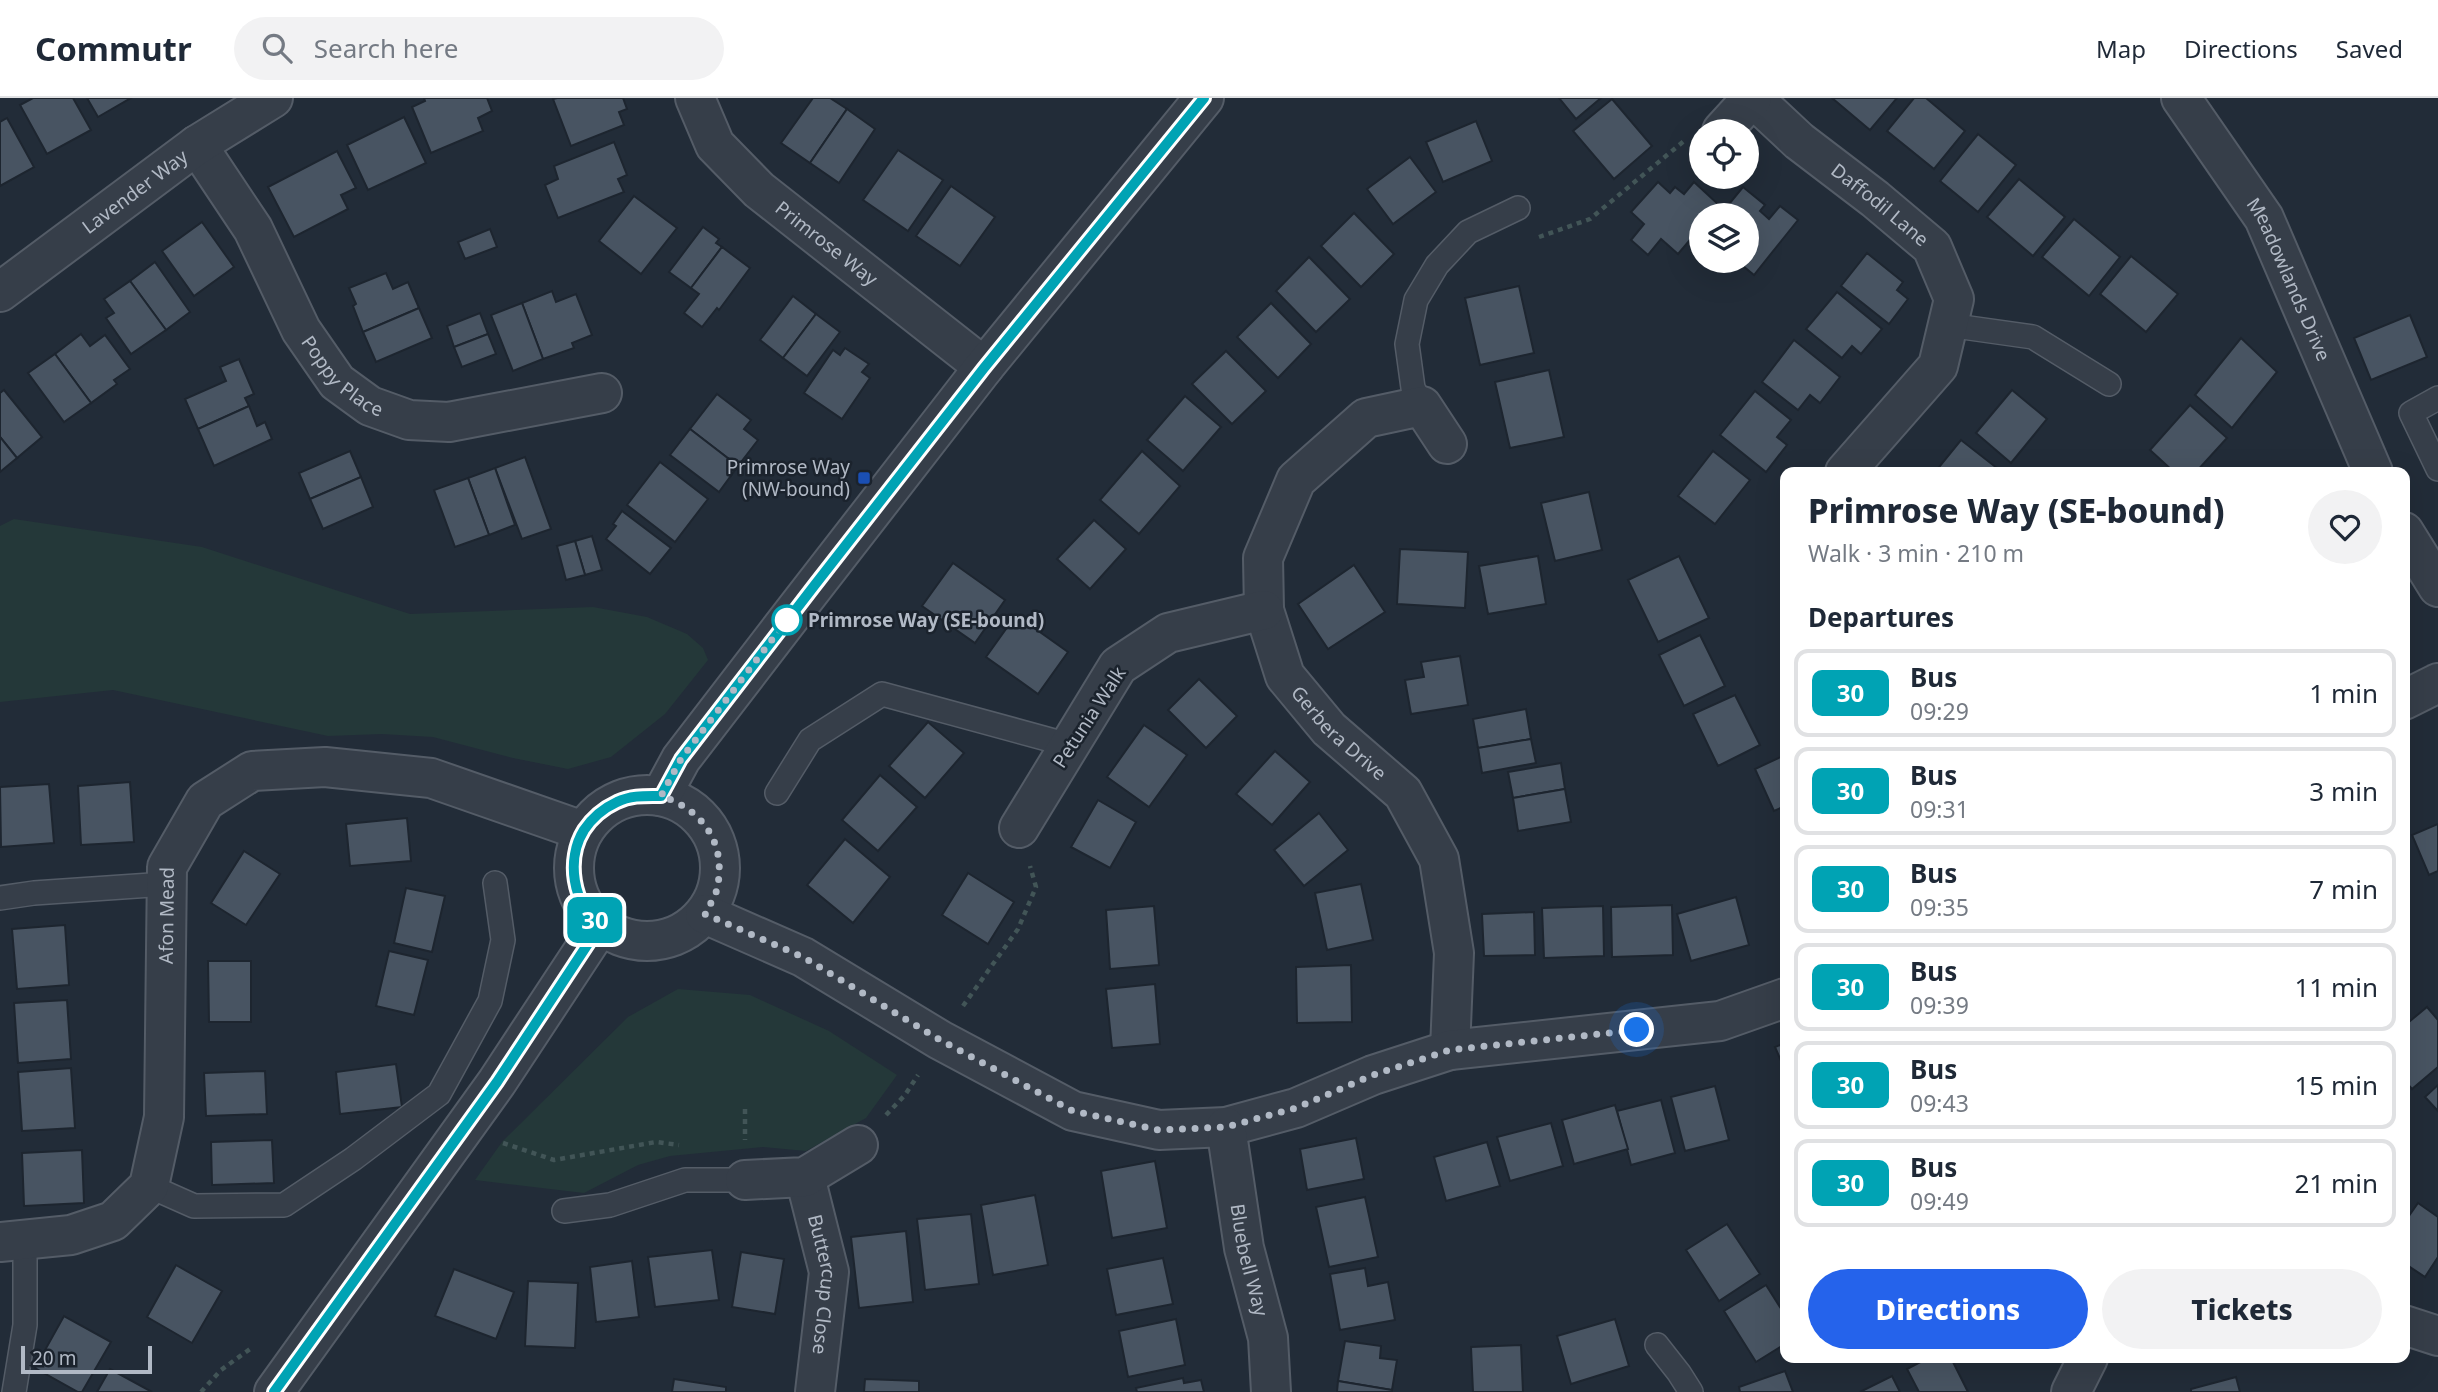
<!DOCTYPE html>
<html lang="en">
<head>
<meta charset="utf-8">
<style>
  body { margin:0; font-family:"Noto Sans",sans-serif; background:#f2f2f3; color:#1f2937; height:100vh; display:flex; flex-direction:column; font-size:26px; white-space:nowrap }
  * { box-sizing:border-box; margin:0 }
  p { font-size:23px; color:#747a83 }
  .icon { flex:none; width:38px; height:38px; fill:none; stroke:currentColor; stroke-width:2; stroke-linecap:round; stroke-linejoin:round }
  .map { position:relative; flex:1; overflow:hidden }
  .sheet { position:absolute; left:1780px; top:369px; width:630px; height:896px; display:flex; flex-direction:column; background:#fff; border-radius:14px; box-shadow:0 7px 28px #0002 }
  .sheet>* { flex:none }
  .badge { padding:0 14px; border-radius:10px; font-size:24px; line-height:46px }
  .tools { position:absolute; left:1689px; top:21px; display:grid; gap:14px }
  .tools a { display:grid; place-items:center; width:70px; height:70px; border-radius:50%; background:#fff; box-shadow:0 7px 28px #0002; font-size:35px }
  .scale { position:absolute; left:21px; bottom:18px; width:131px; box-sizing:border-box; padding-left:7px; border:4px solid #b1b9c5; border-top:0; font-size:19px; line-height:24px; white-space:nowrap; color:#b1b9c5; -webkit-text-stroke:5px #1b232d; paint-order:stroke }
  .you { position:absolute; width:35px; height:35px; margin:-18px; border:5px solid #fff; border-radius:50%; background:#1a73e8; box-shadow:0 0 0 10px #1a73e833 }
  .map>.badge { position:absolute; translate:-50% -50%; box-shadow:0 0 0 4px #fff }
  h2 { padding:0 28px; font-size:26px; line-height:63px }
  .round { display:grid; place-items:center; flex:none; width:74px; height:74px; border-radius:37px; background:#f2f2f3 }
  .head { display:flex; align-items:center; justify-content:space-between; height:119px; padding:0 28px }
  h1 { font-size:33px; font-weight:800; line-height:52px }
  .cta { display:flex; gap:14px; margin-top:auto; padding:14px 28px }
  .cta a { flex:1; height:80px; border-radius:42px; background:#2563eb; color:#fff; font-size:28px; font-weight:800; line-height:80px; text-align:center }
  .cta a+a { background:#f2f2f3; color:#1f2937 }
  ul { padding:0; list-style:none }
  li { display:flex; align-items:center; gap:21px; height:88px; margin:0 14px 10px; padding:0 14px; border:4px solid #e0e1e3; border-radius:14px }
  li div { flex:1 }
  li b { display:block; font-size:26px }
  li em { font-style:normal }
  li .badge { min-width:77px; font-weight:700; text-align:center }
  header { display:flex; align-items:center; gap:42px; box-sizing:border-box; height:98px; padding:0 35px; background:#fff; border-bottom:2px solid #e0e1e3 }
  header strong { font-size:33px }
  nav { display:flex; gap:38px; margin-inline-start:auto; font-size:24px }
  .search { width:490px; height:63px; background:#f2f2f3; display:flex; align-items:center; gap:18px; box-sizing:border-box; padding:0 24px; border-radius:38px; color:#747a83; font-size:26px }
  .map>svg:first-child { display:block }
  .green { fill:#243839 }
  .building { fill:#485462; stroke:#1d252f; stroke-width:2 }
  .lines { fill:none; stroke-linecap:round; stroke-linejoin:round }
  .lane-casing { stroke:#545c67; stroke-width:26 }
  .street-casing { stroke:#545c67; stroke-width:42 }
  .path { stroke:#425557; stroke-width:4.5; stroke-dasharray:5 5; stroke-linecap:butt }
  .lane { stroke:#363e49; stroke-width:23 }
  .street { stroke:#363e49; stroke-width:38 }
  .line-casing { stroke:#fff; stroke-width:16 }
  .line { stroke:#00a3b4; stroke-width:10 }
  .walk { stroke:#b1b9c5; stroke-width:7; stroke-dasharray:0 12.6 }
  .transit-dot { fill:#1a4fb4; stroke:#1b232d; stroke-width:2.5 }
  .stop-dot { fill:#fff; stroke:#00a3b4; stroke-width:3.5 }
  .labels { text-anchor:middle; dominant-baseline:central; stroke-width:5; stroke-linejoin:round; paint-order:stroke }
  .street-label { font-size:19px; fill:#b1b9c5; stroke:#1b232d }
  .poi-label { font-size:19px; fill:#b1b9c5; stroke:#1b232d; text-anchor:end }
  .stop-label { font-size:19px; font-weight:bold; fill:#b1b9c5; stroke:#1b232d; text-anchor:start }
</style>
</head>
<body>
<header>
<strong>Commutr</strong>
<div class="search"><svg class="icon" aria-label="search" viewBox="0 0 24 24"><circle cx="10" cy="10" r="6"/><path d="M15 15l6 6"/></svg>Search here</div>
<nav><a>Map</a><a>Directions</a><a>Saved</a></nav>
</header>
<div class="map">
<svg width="2438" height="1294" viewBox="0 0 2438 1294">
  <rect width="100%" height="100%" fill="#222c38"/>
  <g class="green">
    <polygon points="14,421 202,449 410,516 593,509 647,519 687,536 703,550 708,562 665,616 611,659 568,671 513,660 433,639 382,636 328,638 113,592 0,604 0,428"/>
    <polygon points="678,891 750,897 829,933 897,977 866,1020 806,1053 763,1049 670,1058 638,1067 584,1095 475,1082 502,1044 628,919"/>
  </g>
  <g class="building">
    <polygon points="33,0 73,0 91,32 47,56 20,7"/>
    <polygon points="87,0 131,0 98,19"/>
    <polygon points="424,0 487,0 492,13 478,20 483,33 431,55 412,9 425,3"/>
    <polygon points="557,0 623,0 627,11 619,14 624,27 571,48 553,1"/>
    <polygon points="813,0 830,0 847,11 810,65 781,45"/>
    <polygon points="1559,0 1601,0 1576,21"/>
    <polygon points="1832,0 1897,0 1870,32"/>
    <polygon points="1914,0 1926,0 1965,33 1934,71 1887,33"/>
    <polygon points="1612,1 1652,48 1614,81 1573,33"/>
    <polygon points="847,11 875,31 839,85 810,65"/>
    <polygon points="404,19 426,65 368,92 347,47"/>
    <polygon points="7,20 34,69 0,88 0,24"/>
    <polygon points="1476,23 1492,63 1443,84 1426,44"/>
    <polygon points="1978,36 2016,67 1978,114 1940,83"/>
    <polygon points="614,44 627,77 618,81 624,94 558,120 545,87 558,81 554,68"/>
    <polygon points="898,52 943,82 908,133 863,102"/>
    <polygon points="337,53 356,90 341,97 348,111 294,139 268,89"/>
    <polygon points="1410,59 1436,94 1393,126 1367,91"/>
    <polygon points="2019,81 2065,119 2033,158 1987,119"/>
    <polygon points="1658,84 1670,95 1675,89 1684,96 1694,84 1720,108 1712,117 1701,117 1701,129 1678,156 1661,141 1648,157 1631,142 1644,126 1631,114"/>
    <polygon points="951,88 995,119 960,168 916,138"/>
    <polygon points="1743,89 1765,107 1760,113 1769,121 1780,108 1798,122 1754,177 1737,163 1746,163 1746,117 1720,117"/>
    <polygon points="634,98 677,130 641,176 599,143"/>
    <polygon points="1354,115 1394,156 1361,189 1321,148"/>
    <polygon points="2074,121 2120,159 2089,198 2042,159"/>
    <polygon points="202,124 234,169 194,198 162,153"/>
    <polygon points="703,129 719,141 716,145 722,149 691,190 669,174"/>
    <polygon points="490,131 497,149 465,161 458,144"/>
    <polygon points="722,149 750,170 719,212 717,210 702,229 684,215 699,196 691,190"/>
    <polygon points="1867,155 1903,184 1897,192 1908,201 1889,226 1841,188"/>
    <polygon points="2131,158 2178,196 2146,234 2100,196"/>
    <polygon points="1309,159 1350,201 1316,234 1276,193"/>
    <polygon points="155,164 190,214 166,232 130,183"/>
    <polygon points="386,175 393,191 408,184 419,210 363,234 353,208 356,206 349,190"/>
    <polygon points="130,183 166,232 131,256 106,220 114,215 104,201"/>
    <polygon points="1519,188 1534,255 1480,267 1465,200"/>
    <polygon points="552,193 556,204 576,196 592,237 572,245 574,250 543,261 522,205"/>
    <polygon points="1837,194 1882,231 1861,256 1852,248 1842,260 1806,231"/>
    <polygon points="793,198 816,216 783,260 760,242"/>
    <polygon points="522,205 543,261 513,273 491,217"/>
    <polygon points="1271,205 1311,246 1278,280 1237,239"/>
    <polygon points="419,210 432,240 376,264 363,234"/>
    <polygon points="480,215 488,236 454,249 447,228"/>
    <polygon points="816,216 840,234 807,278 783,260"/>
    <polygon points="2410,217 2427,259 2371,282 2354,240"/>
    <polygon points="81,236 90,248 105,237 130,271 114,282 117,286 91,305 55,256"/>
    <polygon points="488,236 496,256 462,269 454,249"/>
    <polygon points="2241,240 2277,274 2232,330 2195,297"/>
    <polygon points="1794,242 1840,279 1820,305 1810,297 1798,312 1762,284"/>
    <polygon points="845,250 869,266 862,274 870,280 842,321 804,295 833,252 840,257"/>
    <polygon points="1226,253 1266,293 1232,326 1192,286"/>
    <polygon points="55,256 91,305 64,324 28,275"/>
    <polygon points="239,261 254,296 245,300 249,308 198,331 185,301 226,283 220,269"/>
    <polygon points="1549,272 1564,339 1510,350 1495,284"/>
    <polygon points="4,292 42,339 17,360 0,339 0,295"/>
    <polygon points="2012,292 2047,321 2011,365 1976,335"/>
    <polygon points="1755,293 1791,322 1777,339 1787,347 1766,374 1720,337"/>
    <polygon points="717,296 751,322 744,331 758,342 738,368 690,331"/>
    <polygon points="1185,298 1221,329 1183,373 1147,342"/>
    <polygon points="2190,307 2227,340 2196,374 2174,374 2150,352"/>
    <polygon points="249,308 257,328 265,324 272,341 214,368 198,331"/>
    <polygon points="690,331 738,368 719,394 670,357"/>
    <polygon points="0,339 17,360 0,374"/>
    <polygon points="1961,342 2002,374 1935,374"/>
    <polygon points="350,353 361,379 310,401 299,375"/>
    <polygon points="1142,353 1180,388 1139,436 1100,402"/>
    <polygon points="1713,353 1750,382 1715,426 1678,398"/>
    <polygon points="525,359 551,431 522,441 495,370"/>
    <polygon points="660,364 708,401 675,444 627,407"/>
    <polygon points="495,370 515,427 489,437 468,380"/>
    <polygon points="361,379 373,409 323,431 310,401"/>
    <polygon points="468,380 489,437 455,449 434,392"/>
    <polygon points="1589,394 1602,452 1555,463 1541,405"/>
    <polygon points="622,413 671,450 650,476 606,441 616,428 613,426"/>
    <polygon points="1094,422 1126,451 1090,491 1057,461"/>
    <polygon points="592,438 602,472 585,477 575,443"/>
    <polygon points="575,443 585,477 566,482 557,448"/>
    <polygon points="1400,451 1468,454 1465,510 1397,506"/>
    <polygon points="1538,458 1546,506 1488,516 1479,468"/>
    <polygon points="1679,458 1709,520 1658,544 1628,482"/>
    <polygon points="953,465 1005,502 975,545 922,508"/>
    <polygon points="1354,467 1385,514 1328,551 1298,506"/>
    <polygon points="1016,517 1068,554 1038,596 986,559"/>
    <polygon points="1700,537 1725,588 1684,608 1659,557"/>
    <polygon points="1460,558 1468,607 1411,616 1405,582 1424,579 1421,564"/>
    <polygon points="1199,581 1237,618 1206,650 1168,612"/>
    <polygon points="1735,597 1760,647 1718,668 1693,616"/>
    <polygon points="1526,611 1531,641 1478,650 1473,621"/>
    <polygon points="928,624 964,655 925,700 889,668"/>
    <polygon points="1144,627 1187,657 1149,709 1107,679"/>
    <polygon points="1531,641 1536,665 1482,675 1478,650"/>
    <polygon points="1275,653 1310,684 1272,727 1236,696"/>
    <polygon points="1785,657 1785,708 1774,713 1755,671"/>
    <polygon points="1561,665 1565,691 1513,700 1508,674"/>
    <polygon points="880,677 917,709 878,753 842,722"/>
    <polygon points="130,684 134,744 81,747 78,688"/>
    <polygon points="49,686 54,745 1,749 0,689"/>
    <polygon points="1565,691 1571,724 1518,733 1513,700"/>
    <polygon points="1098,702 1136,724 1110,770 1071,749"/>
    <polygon points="1319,715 1348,752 1304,788 1274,752"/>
    <polygon points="407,720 411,763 350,768 346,726"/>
    <polygon points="2438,726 2438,773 2429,777 2412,737"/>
    <polygon points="845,741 890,779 853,825 807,787"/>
    <polygon points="244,753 280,776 246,827 211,805"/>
    <polygon points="968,775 1014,804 988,846 942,817"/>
    <polygon points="1361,786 1373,842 1327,852 1315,795"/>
    <polygon points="406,790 445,798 432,854 394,845"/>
    <polygon points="1736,799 1749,847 1691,863 1677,816"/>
    <polygon points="1672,807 1673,857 1612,859 1611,809"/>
    <polygon points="1154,808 1159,867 1110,871 1106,812"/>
    <polygon points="1603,808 1604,858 1544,860 1542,810"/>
    <polygon points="1534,814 1535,857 1484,858 1482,816"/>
    <polygon points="65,827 69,887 17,891 12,831"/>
    <polygon points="389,853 428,862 414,917 376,908"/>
    <polygon points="208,863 251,863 251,924 209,924"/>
    <polygon points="1351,867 1352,924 1297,925 1296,869"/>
    <polygon points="1155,886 1160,946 1112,950 1106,891"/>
    <polygon points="67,902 71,961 18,965 14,905"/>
    <polygon points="2427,909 2438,922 2438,969 2412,991 2404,982 2404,928"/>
    <polygon points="1785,945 1785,972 1775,949"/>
    <polygon points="396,966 402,1009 340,1016 336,974"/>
    <polygon points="71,970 75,1030 22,1033 18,974"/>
    <polygon points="265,973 267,1016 206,1018 204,975"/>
    <polygon points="2438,987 2438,1013 2425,999"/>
    <polygon points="1715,988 1729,1042 1685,1053 1671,999"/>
    <polygon points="1661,1002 1675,1055 1631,1067 1617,1013"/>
    <polygon points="1615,1007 1628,1051 1574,1066 1562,1022"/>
    <polygon points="1551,1025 1563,1068 1510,1083 1497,1039"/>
    <polygon points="1356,1040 1364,1081 1307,1092 1300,1051"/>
    <polygon points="272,1042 274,1085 212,1087 211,1044"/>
    <polygon points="1487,1044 1500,1088 1446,1103 1434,1059"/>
    <polygon points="82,1052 84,1105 24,1108 22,1055"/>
    <polygon points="1155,1063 1167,1130 1112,1140 1101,1073"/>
    <polygon points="1035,1097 1048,1167 993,1177 981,1107"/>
    <polygon points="1365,1099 1378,1159 1329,1169 1316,1109"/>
    <polygon points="2418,1105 2438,1119 2438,1159 2425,1179 2404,1165 2404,1125"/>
    <polygon points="971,1116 979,1186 925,1192 917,1121"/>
    <polygon points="1727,1126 1760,1176 1719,1203 1686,1152"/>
    <polygon points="906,1133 913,1204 859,1210 851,1139"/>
    <polygon points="712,1152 719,1202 655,1209 648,1159"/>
    <polygon points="741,1154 784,1161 775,1216 732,1209"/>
    <polygon points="1163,1160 1173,1206 1116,1217 1107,1171"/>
    <polygon points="632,1163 639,1219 596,1224 590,1169"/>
    <polygon points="176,1167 222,1193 192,1245 147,1219"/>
    <polygon points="1365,1170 1368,1188 1388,1184 1395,1222 1340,1232 1330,1176"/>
    <polygon points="454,1171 514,1194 496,1241 435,1218"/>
    <polygon points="528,1183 578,1185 575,1250 525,1248"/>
    <polygon points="1766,1187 1785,1217 1785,1246 1756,1264 1724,1213"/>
    <polygon points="64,1218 111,1244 82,1294 78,1294 35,1270"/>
    <polygon points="1176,1221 1185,1267 1128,1279 1119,1233"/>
    <polygon points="1615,1221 1629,1268 1571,1286 1557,1238"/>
    <polygon points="1345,1243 1381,1248 1380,1260 1397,1262 1392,1292 1338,1283"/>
    <polygon points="1521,1247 1523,1294 1473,1294 1471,1249"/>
    <polygon points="1928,1260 1951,1260 1968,1294 1919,1294 1907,1271"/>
    <polygon points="110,1271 152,1294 97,1294"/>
    <polygon points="1785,1273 1793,1294 1740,1294 1739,1289"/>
    <polygon points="1892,1278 1900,1294 1860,1294"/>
    <polygon points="2236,1279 2240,1294 2191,1294 2191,1291"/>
    <polygon points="1183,1280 1184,1285 1201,1282 1204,1294 1137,1294 1136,1290"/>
    <polygon points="674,1281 726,1289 726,1294 672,1294"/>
    <polygon points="865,1281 919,1283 919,1294 864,1294"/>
    <polygon points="1338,1283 1392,1292 1392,1294 1337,1294"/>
  </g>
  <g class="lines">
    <g class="lane-casing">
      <g id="lane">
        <polyline points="1948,227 2033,239 2109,286"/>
        <polyline points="2438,300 2411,315 2438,371"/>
        <polyline points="1422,308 1413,290 1407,246 1416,202 1437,167 1468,134 1518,110"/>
        <polyline points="777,695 810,642 882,596 1069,647"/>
        <polyline points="0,800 34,795 166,786"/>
        <polyline points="149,1088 194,1108 284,1107 353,1061 439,996 490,903 503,842 495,785"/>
        <polyline points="564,1113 610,1107 685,1082 745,1082"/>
        <polyline points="1657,1247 1679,1275 1691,1294"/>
        <polyline points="14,1294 25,1227 25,1141"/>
      </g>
    </g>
    <g class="street-casing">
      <g id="street">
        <path id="s1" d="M695 0 715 47 759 92 984 269"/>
        <path id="s2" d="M1753 0 1799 43 1875 101 1932 149 1954 201 1938 268 1845 374"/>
        <path id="s3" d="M2181 0 2264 120 2373 374"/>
        <polyline points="1722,33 1752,0"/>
        <path id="s4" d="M197 47 253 131 301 232 337 284 370 308 409 322 449 324 602 295"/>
        <path id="s5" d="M0 194 197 47 273 0"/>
        <path id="s6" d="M1447 346 1422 308 1366 320 1296 382 1263 460 1264 512 1285 578 1329 631 1403 695 1439 761 1454 855 1450 952"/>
        <polyline points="2404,434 2438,489"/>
        <polyline points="2404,602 2438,585"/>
        <circle cx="647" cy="770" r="73"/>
        <polyline points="661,698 681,661 797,510 984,269 1204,0"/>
        <polyline points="1019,730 1118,568 1168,535 1264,512"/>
        <polyline points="705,816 803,859 940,942 1073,1013 1159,1032 1226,1029 1296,1010 1373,977 1450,952 1720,923 1785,900"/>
        <path id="s7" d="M1226 1029 1244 1150 1268 1240 1271 1294"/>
        <path id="s8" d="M805 1079 829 1174 815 1294"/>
        <polyline points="745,1082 805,1079 858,1047"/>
        <path id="s9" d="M0 1144 71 1137 113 1123 149 1088 164 1019 167 769 205 703 252 673 325 669 431 680 583 733"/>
        <polyline points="2404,1227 2438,1238"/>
        <polyline points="274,1294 497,984 601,826"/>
        <polyline points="2071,1294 2088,1260"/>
      </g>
    </g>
    <g class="path">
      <polyline points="1539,139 1590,121 1684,43"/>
      <polyline points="963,908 1018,831 1036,789 1030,768"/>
      <polyline points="745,1011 745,1042"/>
      <polyline points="886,1017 905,997 918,977"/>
      <polyline points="503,1045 554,1062 656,1044 679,1047"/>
      <polyline points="201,1294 221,1272 250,1251"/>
    </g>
    <use href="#lane" class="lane"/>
    <use href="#street" class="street"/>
  </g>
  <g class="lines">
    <g class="line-casing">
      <path id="line" d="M274 1294 497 984 601 826C572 807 566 761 584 732 592 720 604 710 617 704 631 697 646 698 661 698L681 661 814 488 984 270 1204 0"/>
    </g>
    <use href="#line" class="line"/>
    <path class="walk" d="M787 522 681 661 661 698C703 712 727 745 717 791 715 799 709 808 705 816L803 859 940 942 1073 1013 1159 1032 1226 1029 1296 1010 1373 977 1450 952 1637 932"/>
  </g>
  <rect class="transit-dot" x="857" y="373" width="14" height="14" rx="3.5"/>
  <circle class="stop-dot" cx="787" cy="522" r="14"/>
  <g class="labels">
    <g class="street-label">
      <text stroke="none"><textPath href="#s5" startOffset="168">Lavender Way</textPath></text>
      <text stroke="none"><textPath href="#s2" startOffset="166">Daffodil Lane</textPath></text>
      <text stroke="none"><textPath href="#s1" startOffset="200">Primrose Way</textPath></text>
      <text stroke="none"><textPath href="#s3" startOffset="212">Meadowlands Drive</textPath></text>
      <text stroke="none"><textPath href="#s4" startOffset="276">Poppy Place</textPath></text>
      <text transform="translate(1089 619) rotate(-57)">Petunia Walk</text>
      <text stroke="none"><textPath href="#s6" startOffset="481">Gerbera Drive</textPath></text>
      <text stroke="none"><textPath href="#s9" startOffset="438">Afon Mead</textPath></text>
      <text stroke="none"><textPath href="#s7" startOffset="135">Bluebell Way</textPath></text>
      <text stroke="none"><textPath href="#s8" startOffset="110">Buttercup Close</textPath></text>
    </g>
    <g class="poi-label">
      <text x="850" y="369">Primrose Way<tspan x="850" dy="22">(NW-bound)</tspan></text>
    </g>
    <g class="stop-label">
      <text x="808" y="522">Primrose Way (SE-bound)</text>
    </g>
  </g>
</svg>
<div class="tools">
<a><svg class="icon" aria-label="locate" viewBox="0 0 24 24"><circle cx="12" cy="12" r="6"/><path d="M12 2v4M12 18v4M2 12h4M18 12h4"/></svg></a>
<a><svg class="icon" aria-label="layers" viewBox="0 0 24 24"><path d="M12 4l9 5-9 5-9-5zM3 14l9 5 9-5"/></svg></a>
</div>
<div class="scale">20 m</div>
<div class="you" style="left:1637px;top:932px"></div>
<b class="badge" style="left:595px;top:822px;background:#00a3b4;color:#fff">30</b>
<section class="sheet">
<div class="head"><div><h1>Primrose Way (SE-bound)</h1><p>Walk · 3 min · 210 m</p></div><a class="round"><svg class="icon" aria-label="heart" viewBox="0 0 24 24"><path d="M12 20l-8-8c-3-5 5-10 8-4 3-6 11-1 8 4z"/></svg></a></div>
<h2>Departures</h2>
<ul>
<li><span class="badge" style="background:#00a3b4;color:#fff">30</span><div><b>Bus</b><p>09:29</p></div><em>1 min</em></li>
<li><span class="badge" style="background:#00a3b4;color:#fff">30</span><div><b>Bus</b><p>09:31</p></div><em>3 min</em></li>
<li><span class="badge" style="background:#00a3b4;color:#fff">30</span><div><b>Bus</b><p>09:35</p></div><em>7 min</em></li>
<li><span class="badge" style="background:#00a3b4;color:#fff">30</span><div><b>Bus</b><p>09:39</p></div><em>11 min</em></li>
<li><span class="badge" style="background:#00a3b4;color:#fff">30</span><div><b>Bus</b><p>09:43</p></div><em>15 min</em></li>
<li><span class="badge" style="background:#00a3b4;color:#fff">30</span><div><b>Bus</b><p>09:49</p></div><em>21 min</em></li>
</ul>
<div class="cta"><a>Directions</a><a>Tickets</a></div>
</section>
</div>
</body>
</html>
